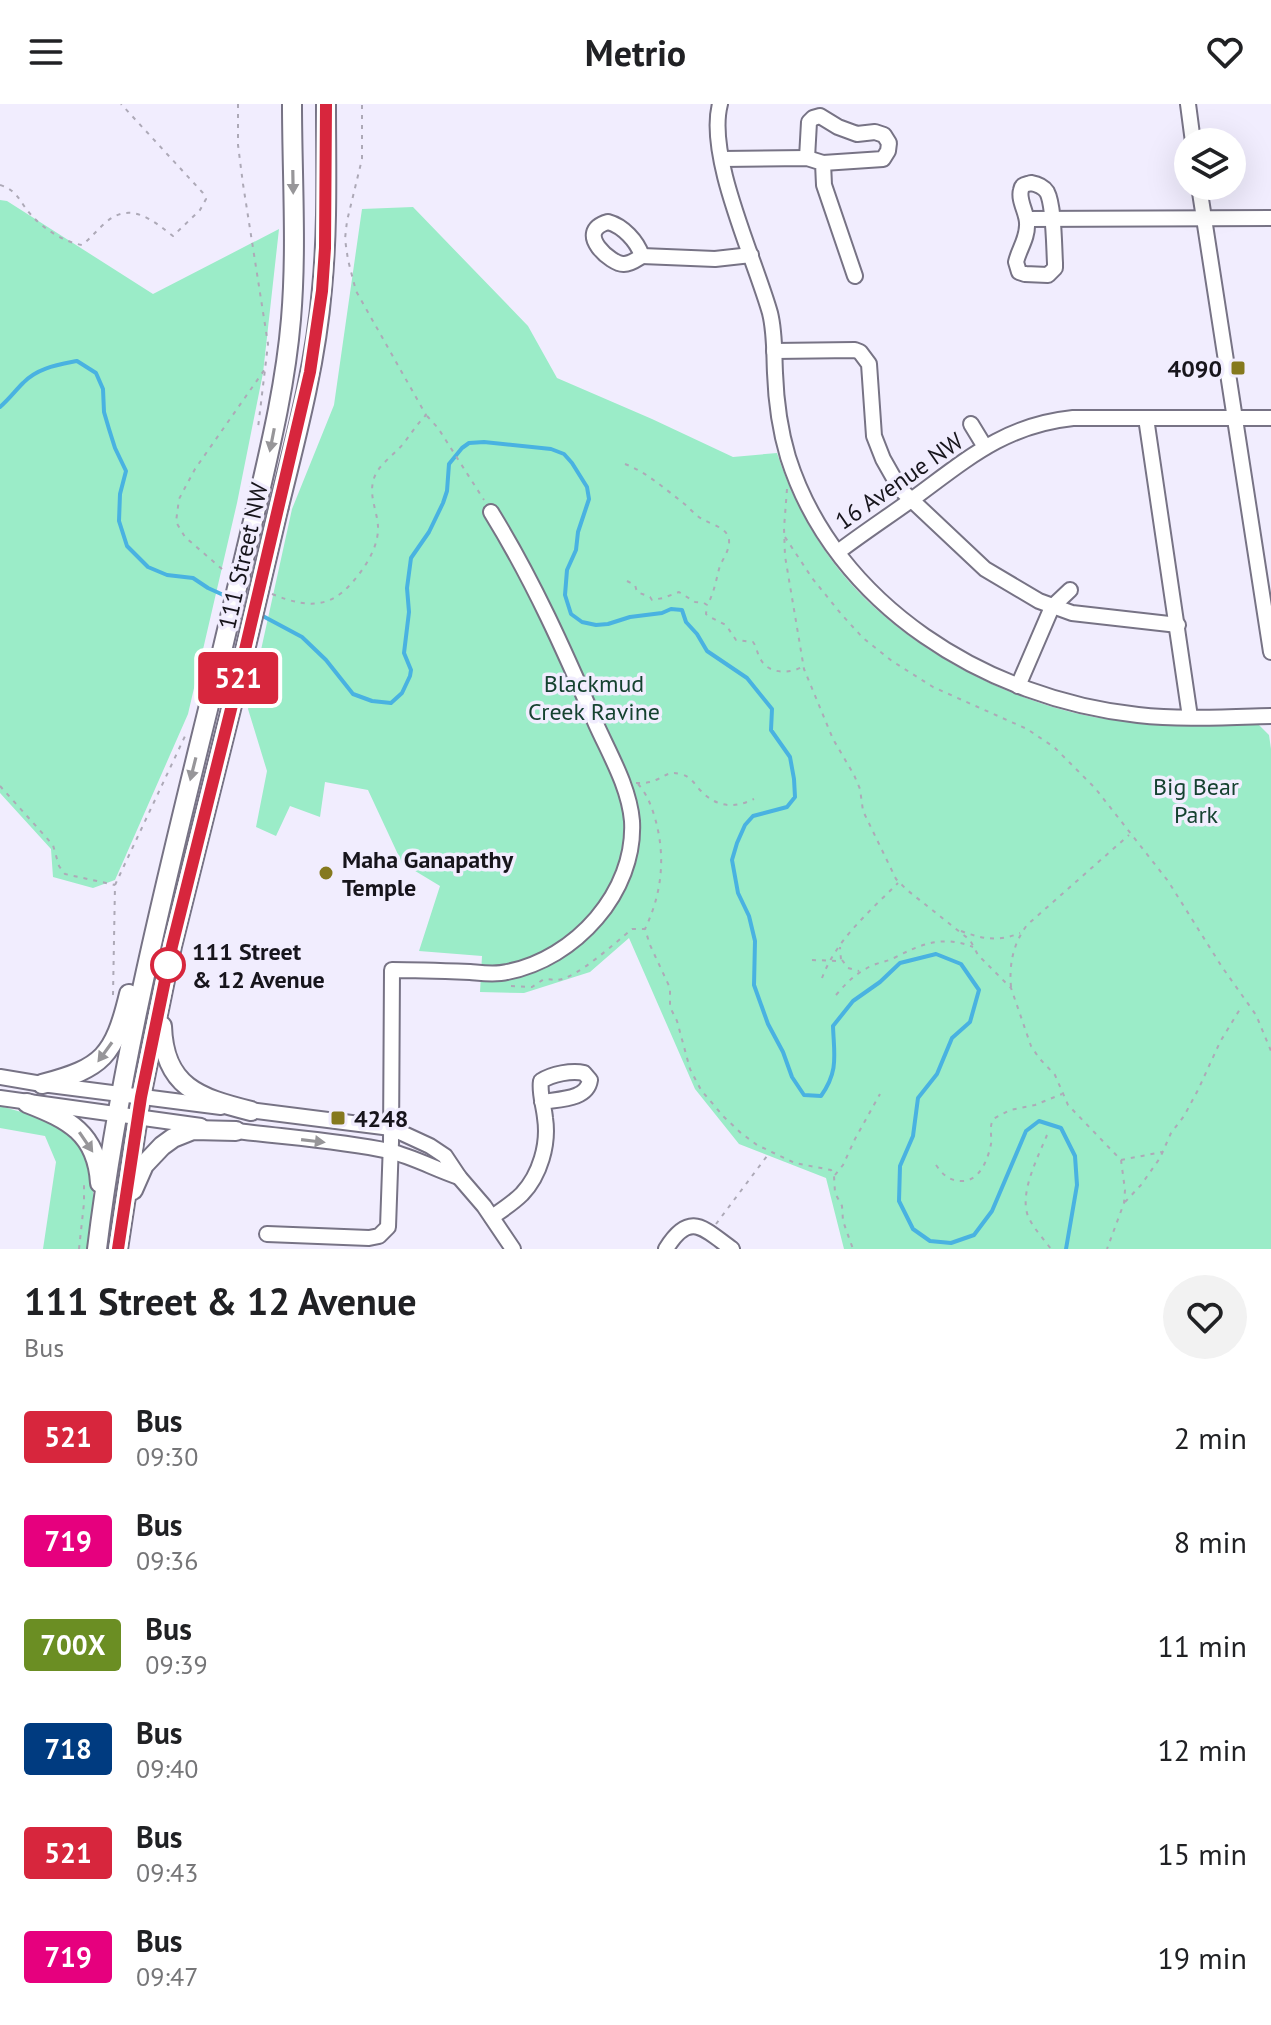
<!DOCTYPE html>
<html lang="en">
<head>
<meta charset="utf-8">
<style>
  body { margin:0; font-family:"PT Sans",sans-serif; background:#f2f2f2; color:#202124; height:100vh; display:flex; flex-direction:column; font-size:30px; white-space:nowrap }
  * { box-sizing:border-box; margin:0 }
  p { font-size:26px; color:#757577 }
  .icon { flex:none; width:44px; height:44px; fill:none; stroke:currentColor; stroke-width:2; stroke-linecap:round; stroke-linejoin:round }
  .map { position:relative; height:1145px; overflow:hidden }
  .details { display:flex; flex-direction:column; background:#fff; flex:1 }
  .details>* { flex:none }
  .badge { padding:0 16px; border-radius:6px; font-size:28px; line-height:52px }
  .controls { position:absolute; left:1174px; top:24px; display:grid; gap:16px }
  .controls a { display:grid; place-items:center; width:72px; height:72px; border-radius:50%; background:#fff; box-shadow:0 8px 32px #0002; font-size:40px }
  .map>.badge { position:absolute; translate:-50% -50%; box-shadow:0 0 0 4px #fff }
  .round { display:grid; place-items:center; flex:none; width:84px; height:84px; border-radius:42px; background:#f2f2f2 }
  .summary { display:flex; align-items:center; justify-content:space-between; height:136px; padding:0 24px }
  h1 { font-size:38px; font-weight:700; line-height:60px }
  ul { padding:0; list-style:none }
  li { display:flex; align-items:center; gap:24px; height:104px; padding:0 24px }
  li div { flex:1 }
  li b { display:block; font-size:30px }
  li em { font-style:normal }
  li .badge { min-width:88px; font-weight:700; text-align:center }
  header { display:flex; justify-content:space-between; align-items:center; height:104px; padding:0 24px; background:#fff; font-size:36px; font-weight:700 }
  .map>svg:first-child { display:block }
  .green { fill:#9becc8 }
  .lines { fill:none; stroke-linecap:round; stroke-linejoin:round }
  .stream { stroke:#49b2e1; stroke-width:4 }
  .minor-casing { stroke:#777385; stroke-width:18 }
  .major-casing { stroke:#777385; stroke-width:22 }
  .path { stroke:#ada9b7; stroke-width:2; stroke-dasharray:4 6; stroke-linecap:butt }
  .minor { stroke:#fff; stroke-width:14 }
  .major { stroke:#fff; stroke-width:18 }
  .major-bridge-casing { stroke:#777385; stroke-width:22; stroke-linecap:butt }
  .major-bridge { stroke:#fff; stroke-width:18 }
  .oneway { fill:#979699 }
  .line-casing { stroke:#fff; stroke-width:18 }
  .line { stroke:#d7263d; stroke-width:12 }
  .poi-dot { fill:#85791e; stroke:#f1edfe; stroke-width:3 }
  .stop-dot { fill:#fff; stroke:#d7263d; stroke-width:4 }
  .labels { text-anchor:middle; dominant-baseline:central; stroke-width:7; stroke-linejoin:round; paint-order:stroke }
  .poi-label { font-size:24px; font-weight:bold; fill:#17151c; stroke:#f1edfe; text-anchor:start }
  .street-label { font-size:24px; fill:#17151c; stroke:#f1edfe }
  .park-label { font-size:24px; fill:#154230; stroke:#f1edfe }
  .stop-label { font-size:24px; font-weight:bold; fill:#17151c; stroke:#f1edfe; text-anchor:start }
</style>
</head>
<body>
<header><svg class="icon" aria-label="menu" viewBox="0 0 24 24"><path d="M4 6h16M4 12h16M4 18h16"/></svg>Metrio<svg class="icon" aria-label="heart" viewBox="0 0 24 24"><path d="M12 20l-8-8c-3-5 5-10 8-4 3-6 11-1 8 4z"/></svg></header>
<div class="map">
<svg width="1271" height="1145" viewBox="0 0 1271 1145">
  <rect width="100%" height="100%" fill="#f1edfe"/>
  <g class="green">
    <polygon points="0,96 7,97 153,190 279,125 263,269 237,399 188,610 115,776 93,784 53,773 51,745 0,689"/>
    <path d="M413 103 528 222 557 274 652 315 733 353 777 349C791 392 812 432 840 467 900 542 1011 601 1106 615 1156 623 1207 621 1258 620L1269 631 1271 645V1145H844L826 1074 739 1040 695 985 629 834 590 868 524 889 480 888 482 852 419 847 440 782 402 759 368 686 325 678 320 713 290 702 276 732 256 723 267 667 248 605 292 405 334 301 362 105Z"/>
    <polygon points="0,1002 64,1020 84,1040 93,1066 93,1104 87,1145 43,1145 56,1058 45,1032 0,1024"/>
  </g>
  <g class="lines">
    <g class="stream">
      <path d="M0 303C9 295 15 287 23 279 37 264 57 261 77 257L96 269 103 285 104 308 109 325 115 344 126 367 120 390 119 417 127 442 148 463 167 471 193 474 208 484 230 494"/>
      <path d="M259 510 302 533 326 556 353 590 372 597 391 599 402 589 410 572 411 566 404 549 409 508 407 484 411 454 429 428 443 399 447 387 449 360 462 344 469 339 484 338 551 345 564 350 572 359 587 383 589 395 578 428 576 446 567 466 565 491 571 510 582 518 596 521 608 520 630 513 662 509 671 505 682 506 686 518 697 530 707 547 747 574 772 605 771 626 790 653 794 675 795 693 787 703 753 712 745 721 737 739 732 756 738 789 749 812 755 837 754 881 768 920 783 948 792 973 804 991 821 992C839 967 834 951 833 922L853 897 880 878 900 859 936 850 961 860 979 886 970 918 952 934 937 970 918 994 913 1032 900 1062 899 1097 913 1125 930 1137 951 1139 974 1131 992 1107 1026 1027 1039 1017 1061 1024 1075 1052 1077 1081 1066 1145"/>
    </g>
    <g class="minor-casing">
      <g id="minor">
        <path d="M720 0C706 53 755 155 770 209 775 229 774 249 775 269 776 297 780 326 788 353 835 502 988 595 1138 611 1182 616 1227 613 1271 612"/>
        <polyline points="1188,0 1193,38"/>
        <polyline points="807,54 809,18 813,14 820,12 838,23 857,30 875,28 884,31 889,39 888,47 883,55 823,59"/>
        <polyline points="722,55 807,54 823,59 824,81 855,172"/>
        <path d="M1031 79C1037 80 1043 82 1047 88 1054 101 1054 143 1055 159V164L1048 171 1025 170 1019 168 1016 158C1019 145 1028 134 1027 119 1027 109 1018 96 1021 86 1022 80 1025 81 1031 79Z"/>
        <polyline points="1199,82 1271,548"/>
        <polyline points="1027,115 1271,114"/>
        <path d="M608 118C623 122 637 137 642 152 637 155 631 160 624 160 612 161 573 128 608 118Z"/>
        <polyline points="642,152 715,155 751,151"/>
        <polyline points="774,247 855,246 860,248 869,260 874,332 883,355 900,385 985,465 1039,497 1072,509 1178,521"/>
        <polyline points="1146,314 1190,613"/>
        <polyline points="971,320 985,343"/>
        <path d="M838 448C863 429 889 412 914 394 967 355 1005 321 1073 314H1271"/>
        <polyline points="1018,582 1052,503 1070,486"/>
        <polyline points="0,973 42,980 221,1003"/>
        <polyline points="0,994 201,1022"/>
        <polyline points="241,1005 391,1024 430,1042 445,1052 459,1073 484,1102 513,1145"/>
        <path d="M229 1026C282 1033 337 1036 389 1047 414 1053 435 1065 459 1073"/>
        <path d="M492 1113C502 1106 513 1099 522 1090 540 1071 549 1040 545 1014 544 1002 539 989 541 977 552 970 572 966 584 969L590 976C587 996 559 995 542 998"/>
        <path d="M267 1130 369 1134 379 1132 388 1123 391 1038 392 866C418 866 444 867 470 868 482 869 495 871 507 868 575 855 636 788 632 717 629 683 610 651 596 620 565 548 533 476 491 408"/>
        <path d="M666 1145C690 1106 704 1125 732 1145"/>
      </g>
    </g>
    <g class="major-casing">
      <g id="major">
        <path d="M258 396C272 336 286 276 291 215 297 144 292 71 292 0"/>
        <path d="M279 402C297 330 316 258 322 185 328 123 326 62 326 0"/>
        <path d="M162 922C164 983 199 994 251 1007"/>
        <path d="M42 980C103 964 114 952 129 890"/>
        <path d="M27 999C68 1015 97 1029 100 1079"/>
        <polyline points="133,1086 144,1061 162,1042 173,1034 193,1026 236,1027"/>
        <path d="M97 1145C120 957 167 773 212 589"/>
        <polyline points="118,1145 141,993 172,842 233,597"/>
      </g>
    </g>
    <g class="path">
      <polyline points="238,0 238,41 243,80 268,240 258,324"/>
      <path d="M0 81C19 87 19 98 32 112 44 125 64 138 82 141 91 134 97 126 105 119 130 97 151 115 173 132L200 106 206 95 203 89 121 0"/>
      <polyline points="427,312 438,324 484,396"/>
      <path d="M625 360C646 368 664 384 682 398 690 404 696 413 706 417 714 421 728 425 729 436 730 447 722 455 719 465 716 477 714 488 708 500"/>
      <polyline points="787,385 784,424 785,452 804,565 833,635 854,671 860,685 863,707 896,775 907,786 970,836 978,851 1011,884 1031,942 1039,954 1055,971 1068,1001 1121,1056 1125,1086 1124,1099 1107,1145"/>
      <polyline points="785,433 812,474 842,511 863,534 892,557 933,583 1027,625 1054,643 1095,684 1168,777 1222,863 1256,911 1271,947"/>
      <polyline points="222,465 185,433 176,418 179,395 195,365 265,265"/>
      <path d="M627 477 635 481 637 488 650 493 652 496 663 494 679 488 695 498 704 499 707 501 706 510 710 513 726 521 736 536 753 538C757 543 757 550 761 556 769 570 789 570 802 563"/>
      <path d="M272 490C314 507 336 503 362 466 370 455 377 441 378 427 379 411 369 394 373 378 376 362 393 352 403 340 411 330 417 320 426 311L356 187 348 156 345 135 347 117 362 55V0"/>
      <path d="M636 679C643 679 650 679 656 676 665 672 669 667 680 670 690 672 694 679 700 686 716 703 733 705 754 695"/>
      <path d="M638 680C647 690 651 701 655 714 666 753 662 789 645 825"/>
      <polyline points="0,682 53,741 59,762 65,770 115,781"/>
      <path d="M961 827C982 835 999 838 1020 829"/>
      <polyline points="812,856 839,857 841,856 840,843"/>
      <polyline points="842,856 848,864 859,867"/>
      <path d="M822 874C836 836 870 807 898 779"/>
      <path d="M511 882 532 883 544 875C549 875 553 876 557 876 576 875 616 838 632 825H645L650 841 670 884V903L677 917 690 965 701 986 724 1013 741 1029 757 1041 795 1059 831 1066 834 1072 835 1089 842 1102 843 1117 853 1145"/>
      <path d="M1011 883C1009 860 1013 840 1027 821L1129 731"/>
      <polyline points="113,891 115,781 186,630"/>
      <path d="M836 891C848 877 858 867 876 860 882 858 888 857 894 854 921 840 943 831 973 843"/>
      <path d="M1047 1031C1038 1053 1019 1089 1028 1112 1033 1124 1043 1134 1051 1145"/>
      <polyline points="1121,1056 1162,1048"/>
      <path d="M936 1061C943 1071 949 1077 962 1077 980 1077 988 1055 991 1040 992 1031 989 1024 993 1015L1010 1006 1035 1001 1062 990"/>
      <polyline points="835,1071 843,1061 855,1035 880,990"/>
      <polyline points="1125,1098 1141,1081 1160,1054 1171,1029 1184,1012 1198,986 1220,938 1240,905"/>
      <polyline points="716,1120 770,1048"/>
      <polyline points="79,1145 84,1099 84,1080"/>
    </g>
    <use href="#minor" class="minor"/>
    <use href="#major" class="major"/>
    <g class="major-bridge-casing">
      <g id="major-bridge">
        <polyline points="212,589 258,396"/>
        <polyline points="233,597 279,402"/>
      </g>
    </g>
    <use href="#major-bridge" class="major-bridge"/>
  </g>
  <defs><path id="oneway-solid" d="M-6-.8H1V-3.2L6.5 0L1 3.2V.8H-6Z" transform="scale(2)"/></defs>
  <g class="oneway">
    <use href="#oneway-solid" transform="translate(293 78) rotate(89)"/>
    <use href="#oneway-solid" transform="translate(272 336) rotate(101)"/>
    <use href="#oneway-solid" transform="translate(193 665) rotate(104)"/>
    <use href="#oneway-solid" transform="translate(105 948) rotate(126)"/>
    <use href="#oneway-solid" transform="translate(313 1037) rotate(7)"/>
    <use href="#oneway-solid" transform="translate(86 1038) rotate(56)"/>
  </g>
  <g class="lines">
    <g class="line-casing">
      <polyline id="line" points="118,1145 141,993 172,842 233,597 310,268 322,187 325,144 326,0"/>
    </g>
    <use href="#line" class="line"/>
  </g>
  <g class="poi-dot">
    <rect x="1230" y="256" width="16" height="16" rx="4"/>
    <circle cx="326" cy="769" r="8"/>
    <rect x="330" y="1006" width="16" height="16" rx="4"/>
  </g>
  <circle class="stop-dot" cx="168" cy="861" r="16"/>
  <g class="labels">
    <g class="poi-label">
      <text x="1222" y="264" text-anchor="end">4090</text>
      <text x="342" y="755">Maha Ganapathy<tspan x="342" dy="28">Temple</tspan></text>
      <text x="354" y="1014">4248</text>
    </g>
    <g class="street-label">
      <text transform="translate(899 377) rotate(-35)">16 Avenue NW</text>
      <text transform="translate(243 452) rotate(-77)">111 Street NW</text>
    </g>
    <g class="park-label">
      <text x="594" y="579">Blackmud<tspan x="594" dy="28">Creek Ravine</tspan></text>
      <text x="1196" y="682">Big Bear<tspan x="1196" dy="28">Park</tspan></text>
    </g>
    <g class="stop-label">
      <text x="192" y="847">111 Street<tspan x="192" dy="28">&amp; 12 Avenue</tspan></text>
    </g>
  </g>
</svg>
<div class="controls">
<a><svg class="icon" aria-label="layers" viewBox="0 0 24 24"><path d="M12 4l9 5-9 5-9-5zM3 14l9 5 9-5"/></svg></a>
</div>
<b class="badge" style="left:238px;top:574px;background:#d7263d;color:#fff">521</b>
</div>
<section class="details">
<div class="summary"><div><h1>111 Street &amp; 12 Avenue</h1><p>Bus</p></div><a class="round"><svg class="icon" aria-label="heart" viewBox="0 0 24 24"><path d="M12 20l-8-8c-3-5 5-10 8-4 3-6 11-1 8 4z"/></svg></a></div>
<ul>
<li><span class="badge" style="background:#d7263d;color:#fff">521</span><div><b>Bus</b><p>09:30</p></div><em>2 min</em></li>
<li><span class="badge" style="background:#e6007e;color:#fff">719</span><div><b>Bus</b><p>09:36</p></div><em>8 min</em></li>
<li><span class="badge" style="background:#6b8e23;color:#fff">700X</span><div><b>Bus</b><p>09:39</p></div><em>11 min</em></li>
<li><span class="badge" style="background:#003b80;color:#fff">718</span><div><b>Bus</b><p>09:40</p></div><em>12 min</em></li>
<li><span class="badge" style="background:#d7263d;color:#fff">521</span><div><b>Bus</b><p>09:43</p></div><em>15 min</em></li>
<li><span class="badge" style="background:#e6007e;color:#fff">719</span><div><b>Bus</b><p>09:47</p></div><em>19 min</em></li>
</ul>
</section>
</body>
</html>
